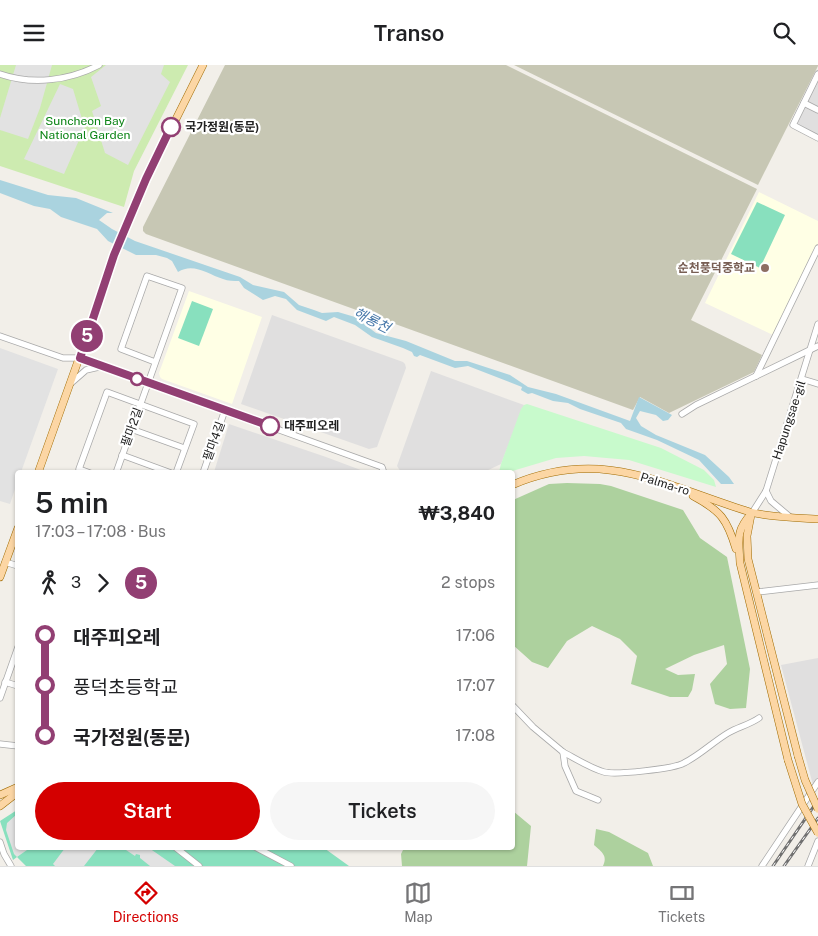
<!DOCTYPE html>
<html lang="en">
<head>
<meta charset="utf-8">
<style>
  body { margin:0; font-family:"Public Sans","Noto Sans KR",sans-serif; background:#f6f6f6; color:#202124; height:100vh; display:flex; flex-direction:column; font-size:19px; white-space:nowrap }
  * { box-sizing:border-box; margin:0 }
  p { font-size:16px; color:#757577 }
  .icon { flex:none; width:28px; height:28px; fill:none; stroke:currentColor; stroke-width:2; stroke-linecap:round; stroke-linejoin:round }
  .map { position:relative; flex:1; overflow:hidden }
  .side { position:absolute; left:15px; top:405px; width:500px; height:380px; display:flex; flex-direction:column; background:#fff; border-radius:5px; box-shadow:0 1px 4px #0004 }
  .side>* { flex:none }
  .badge { padding:0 10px; border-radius:16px; font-size:18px; line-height:32px }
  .map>.badge { position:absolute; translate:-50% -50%; box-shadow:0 0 0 2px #fff }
  .legs { display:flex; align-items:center; gap:8px; height:55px; padding:0 20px; font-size:16px }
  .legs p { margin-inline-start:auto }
  .headline { display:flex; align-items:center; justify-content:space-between; height:85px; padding:0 20px }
  h1 { font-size:28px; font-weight:600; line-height:38px }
  .primary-button { display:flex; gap:10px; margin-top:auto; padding:10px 20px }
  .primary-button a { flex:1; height:58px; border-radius:30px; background:#d40000; color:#fff; font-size:20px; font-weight:600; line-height:58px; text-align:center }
  .primary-button a+a { background:#f6f6f6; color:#202124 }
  ul { padding:0 20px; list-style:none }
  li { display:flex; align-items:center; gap:18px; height:50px; font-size:19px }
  li i { display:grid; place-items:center; width:8px; height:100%; margin:0 6px; background:currentColor }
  li i::after { content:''; width:12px; height:12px; margin:-6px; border:4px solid; border-radius:50%; background:#fff }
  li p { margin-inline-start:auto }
  li:first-child i { background:linear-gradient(#0000 50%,currentColor 0) }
  li:last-child i { background:linear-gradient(currentColor 50%,#0000 0) }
  header { display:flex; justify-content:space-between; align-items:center; height:65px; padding:0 20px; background:#fff; font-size:22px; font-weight:600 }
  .tab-bar { display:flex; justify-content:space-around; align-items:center; height:70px; border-top:1px solid #e0e0e0; background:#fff; font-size:14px; color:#757577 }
  .tab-bar a { display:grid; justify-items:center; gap:2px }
  .tab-bar .selected { color:#d40000 }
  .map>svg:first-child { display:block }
  .residential { fill:#e0dfdf }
  .education { fill:#ffffe5 }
  .construction { fill:#c7c7b4 }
  .grass { fill:#cdebb0 }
  .forest { fill:#add19e }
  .park { fill:#c8facc }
  .pitch { fill:#88e0be }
  .parking { fill:#e2e2e2 }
  .water { fill:#aad3df }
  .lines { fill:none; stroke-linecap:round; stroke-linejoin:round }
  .minor-casing { stroke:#a9a9a9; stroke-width:7 }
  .major-casing { stroke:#a06b00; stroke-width:8 }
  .minor { stroke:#fff; stroke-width:5.5 }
  .major { stroke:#fcd6a4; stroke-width:7 }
  .rail-casing { stroke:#707070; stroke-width:3 }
  .rail { stroke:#fff; stroke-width:1; stroke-dasharray:4; stroke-linecap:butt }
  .major-bridge-casing { stroke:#a06b00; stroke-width:8; stroke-linecap:butt }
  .major-bridge { stroke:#fcd6a4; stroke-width:7 }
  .line-1-casing { stroke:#fff; stroke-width:11 }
  .line-1 { stroke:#923f73; stroke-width:8 }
  .stop-1-dot { fill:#fff; stroke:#923f73; stroke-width:2.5 }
  .education-dot { fill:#8d6e63; stroke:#fff; stroke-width:2 }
  .labels { text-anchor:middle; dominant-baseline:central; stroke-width:4.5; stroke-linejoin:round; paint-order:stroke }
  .park-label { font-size:12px; fill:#0c8416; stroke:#fff }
  .stop-label { font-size:12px; font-weight:bold; fill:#222; stroke:#fff; text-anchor:start }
  .education-label { font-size:12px; font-weight:bold; fill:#785e54; stroke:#fff; text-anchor:end }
  .street-label { font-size:12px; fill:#222; stroke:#fff }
  .water-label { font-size:14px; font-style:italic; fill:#4a7aab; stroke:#fff }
</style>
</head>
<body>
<header><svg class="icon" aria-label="menu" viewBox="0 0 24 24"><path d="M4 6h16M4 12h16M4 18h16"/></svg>Transo<svg class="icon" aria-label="search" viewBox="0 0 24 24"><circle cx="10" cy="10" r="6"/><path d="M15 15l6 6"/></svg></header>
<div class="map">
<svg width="818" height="801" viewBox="0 0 818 801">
  <rect width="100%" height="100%" fill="#f2efe9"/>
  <g class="residential">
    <polygon points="818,9 818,73 793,60"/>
    <polygon points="272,250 403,297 405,299 406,303 377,382 369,384 241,339"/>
    <polygon points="431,306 524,340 501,399 484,407 401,407 397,401"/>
    <polygon points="229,359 326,392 366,407 214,407"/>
    <polygon points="818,593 818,713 813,720 781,600"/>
  </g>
  <g class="education">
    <polygon points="759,127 818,156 818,183 775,271 705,238"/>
    <polygon points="189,226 262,252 232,339 162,314 160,312 159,308"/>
  </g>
  <g class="construction">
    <polygon points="225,0 506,0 757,124 691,255 762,290 754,307 669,348 640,332 633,345 146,169 143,166 143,162"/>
    <polygon points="514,0 818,0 818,1 758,120"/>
  </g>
  <polygon class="grass" points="0,0 188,0 134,106 124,142 0,101"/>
  <g class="forest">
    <polygon points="567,418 600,419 611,421 683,445 700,473 727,492 750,604 746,643 730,644 715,639 710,619 727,599 724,580 694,590 665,604 678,610 695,609 692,625 688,632 670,632 631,619 637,591 620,574 592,561 567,576 548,603 532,597 513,580 513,435 549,419"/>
    <polygon points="513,746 531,761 527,801 402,801 401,789 404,783 512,782"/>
    <path d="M596 764 609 767 648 788 653 801H603C608 791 602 787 594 780Z"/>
  </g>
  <polygon class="park" points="527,339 661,383 704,405 714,415 716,422 629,395 584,391 556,393 509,407 499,407 501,399 521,344 524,340"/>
  <g class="pitch">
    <polygon points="757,137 785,150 760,203 731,189"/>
    <polygon points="192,236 213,244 199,281 178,273"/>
    <polygon points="17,745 18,782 324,783 349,801 26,801 17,792 13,795 0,756"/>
  </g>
  <g class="parking">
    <polygon points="16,0 52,0 40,43 28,74 0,65 0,53"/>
    <polygon points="106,0 164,0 161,9 170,17 128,100 105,88 92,46 101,41 91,12"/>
    <polygon points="60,19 73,24 82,54 87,57 64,109 24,94"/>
    <polygon points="0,283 58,304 21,407 18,408 17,418 10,439 0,436"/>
    <polygon points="17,749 18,782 24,783 27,785 17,792 14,789 6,765 7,758"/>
    <polygon points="65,783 65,782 98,783 84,801 55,801 53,799"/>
    <polygon points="123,783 149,783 175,801 150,801 140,793 140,790 136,789 135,791"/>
  </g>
  <path class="water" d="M0 115 48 130 76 133 113 148H107L99 155 112 164 135 176 240 212 253 220 284 227 299 240 314 245 322 248 338 247 355 252 376 268 406 276 455 296H467L510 310 528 322 556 329 630 356 639 332 672 350 668 355 663 356 656 350 640 346 636 353 641 361 656 370 705 390 729 412 734 419H721L699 395 657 375 626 364 621 358 580 344 568 338 553 336 532 328 528 329 521 325 522 322 468 301 455 303 420 290 417 292 414 291 412 287 403 283 372 272 355 260 334 252 326 256 297 245 286 234 275 231 263 235 244 223 239 216C234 216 228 216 223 214 208 209 193 197 178 207L172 196 167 193 156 190H136L108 176 97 164 61 152 50 144 34 141 0 128Z"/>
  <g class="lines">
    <g class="minor-casing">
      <g id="minor">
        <path d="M0 9C32 20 69 16 99 0"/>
        <polyline points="818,9 793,60 818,73"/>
        <polyline points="804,38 818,45"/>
        <polyline points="0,271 63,293 80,293 382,402 384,408"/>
        <polyline points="756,311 818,183"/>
        <polyline points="802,314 818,319"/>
        <polyline points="70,319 86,305 99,302"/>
        <polyline points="682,349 696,340 818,281"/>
        <polyline points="131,364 184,383"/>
        <polyline points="122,390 171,408"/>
        <polyline points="90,408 79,404 107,327 194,359 176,408"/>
        <polyline points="116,408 182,223 147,211 121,284 155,297"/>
        <polyline points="203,408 225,345"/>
        <polyline points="766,426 771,436 790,452"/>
        <polyline points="752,448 766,426 818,259"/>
        <polyline points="5,497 18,501"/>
        <polyline points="757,527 818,520"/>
        <polyline points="5,617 18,621"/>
        <polyline points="0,633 18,582"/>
        <polyline points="512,640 533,662 563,687 565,701 576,726 598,735"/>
        <polyline points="0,679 18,681"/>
        <path d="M563 687C576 694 590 703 604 707 615 710 674 704 684 698 700 690 713 677 728 668 738 662 749 660 759 653"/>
        <polyline points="0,777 4,789 11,801"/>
        <polyline points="175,782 199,801"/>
        <polyline points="255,782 291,801"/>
        <polyline points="762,801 818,717"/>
        <polyline points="808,801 818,776"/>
      </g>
    </g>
    <g class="major-casing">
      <g id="major">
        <polyline points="38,408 87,271 114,190 153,100 203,0"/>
        <path d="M512 420C603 381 665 421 750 447 768 452 799 453 818 454"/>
        <path d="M693 431C721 446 727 454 736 484"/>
        <path d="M752 448C735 466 739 475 740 498L788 695"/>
        <polyline points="751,450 747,471 748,494 798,691"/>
        <polyline points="0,512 18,463"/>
        <polyline points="0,730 18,722"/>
        <polyline points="0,741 18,727"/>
      </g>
    </g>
    <use href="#minor" class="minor"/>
    <use href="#major" class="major"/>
    <g class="rail-casing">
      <g id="rail">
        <polyline points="773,801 818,735"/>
        <polyline points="784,801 818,753"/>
      </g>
    </g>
    <use href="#rail" class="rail"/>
    <g class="major-bridge-casing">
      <g id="major-bridge">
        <polyline points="798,691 805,715 818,744"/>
        <polyline points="788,695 802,739 818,768"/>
      </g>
    </g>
    <use href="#major-bridge" class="major-bridge"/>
  </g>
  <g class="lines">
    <g class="line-1-casing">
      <polyline id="line-1" points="171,62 146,114 114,190 80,293 270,361"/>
    </g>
    <use href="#line-1" class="line-1"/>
  </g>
  <g class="stop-1-dot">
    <circle cx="171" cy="62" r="9"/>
    <circle cx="137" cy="314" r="6"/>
    <circle cx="270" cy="361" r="9"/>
  </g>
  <circle class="education-dot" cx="765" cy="203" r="5"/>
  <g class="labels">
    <g class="park-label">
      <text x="85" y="56">Suncheon Bay<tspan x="85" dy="14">National Garden</tspan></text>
    </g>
    <g class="stop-label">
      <text x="185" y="62">국가정원(동문)</text>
      <text x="284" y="361">대주피오레</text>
    </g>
    <g class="education-label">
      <text x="755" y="203">순천풍덕중학교</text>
    </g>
    <g class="street-label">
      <text transform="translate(789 355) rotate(-72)">Hapungsae-gil</text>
      <text transform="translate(132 362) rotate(-70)">팔마2길</text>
      <text transform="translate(214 376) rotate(-70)">팔마4길</text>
      <text transform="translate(665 419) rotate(17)">Palma-ro</text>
    </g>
    <g class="water-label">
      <text transform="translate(372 255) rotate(27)">해룡천</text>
    </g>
  </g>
</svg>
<b class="badge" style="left:87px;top:271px;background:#923f73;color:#fff">5</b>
<section class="side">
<div class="headline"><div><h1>5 min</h1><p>17:03 – 17:08 · Bus</p></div><b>₩3,840</b></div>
<div class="legs"><svg class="icon" aria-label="walk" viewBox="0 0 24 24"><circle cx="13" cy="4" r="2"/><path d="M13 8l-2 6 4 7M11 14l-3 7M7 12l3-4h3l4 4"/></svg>3<svg class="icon" aria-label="forward" viewBox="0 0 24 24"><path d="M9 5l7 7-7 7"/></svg><b class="badge" style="background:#923f73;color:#fff">5</b><p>2 stops</p></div>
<ul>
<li><i style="color:#923f73"></i><b>대주피오레</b><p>17:06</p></li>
<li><i style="color:#923f73"></i><span>풍덕초등학교</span><p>17:07</p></li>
<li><i style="color:#923f73"></i><b>국가정원(동문)</b><p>17:08</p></li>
</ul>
<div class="primary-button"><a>Start</a><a>Tickets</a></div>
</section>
</div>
<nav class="tab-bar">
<a class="selected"><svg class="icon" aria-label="directions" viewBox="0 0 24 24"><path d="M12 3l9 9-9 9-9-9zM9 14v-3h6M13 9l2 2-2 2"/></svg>Directions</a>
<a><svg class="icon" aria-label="map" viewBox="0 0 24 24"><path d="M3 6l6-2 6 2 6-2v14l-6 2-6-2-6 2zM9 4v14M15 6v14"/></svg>Map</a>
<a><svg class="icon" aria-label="tickets" viewBox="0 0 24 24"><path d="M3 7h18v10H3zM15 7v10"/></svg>Tickets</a>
</nav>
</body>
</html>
